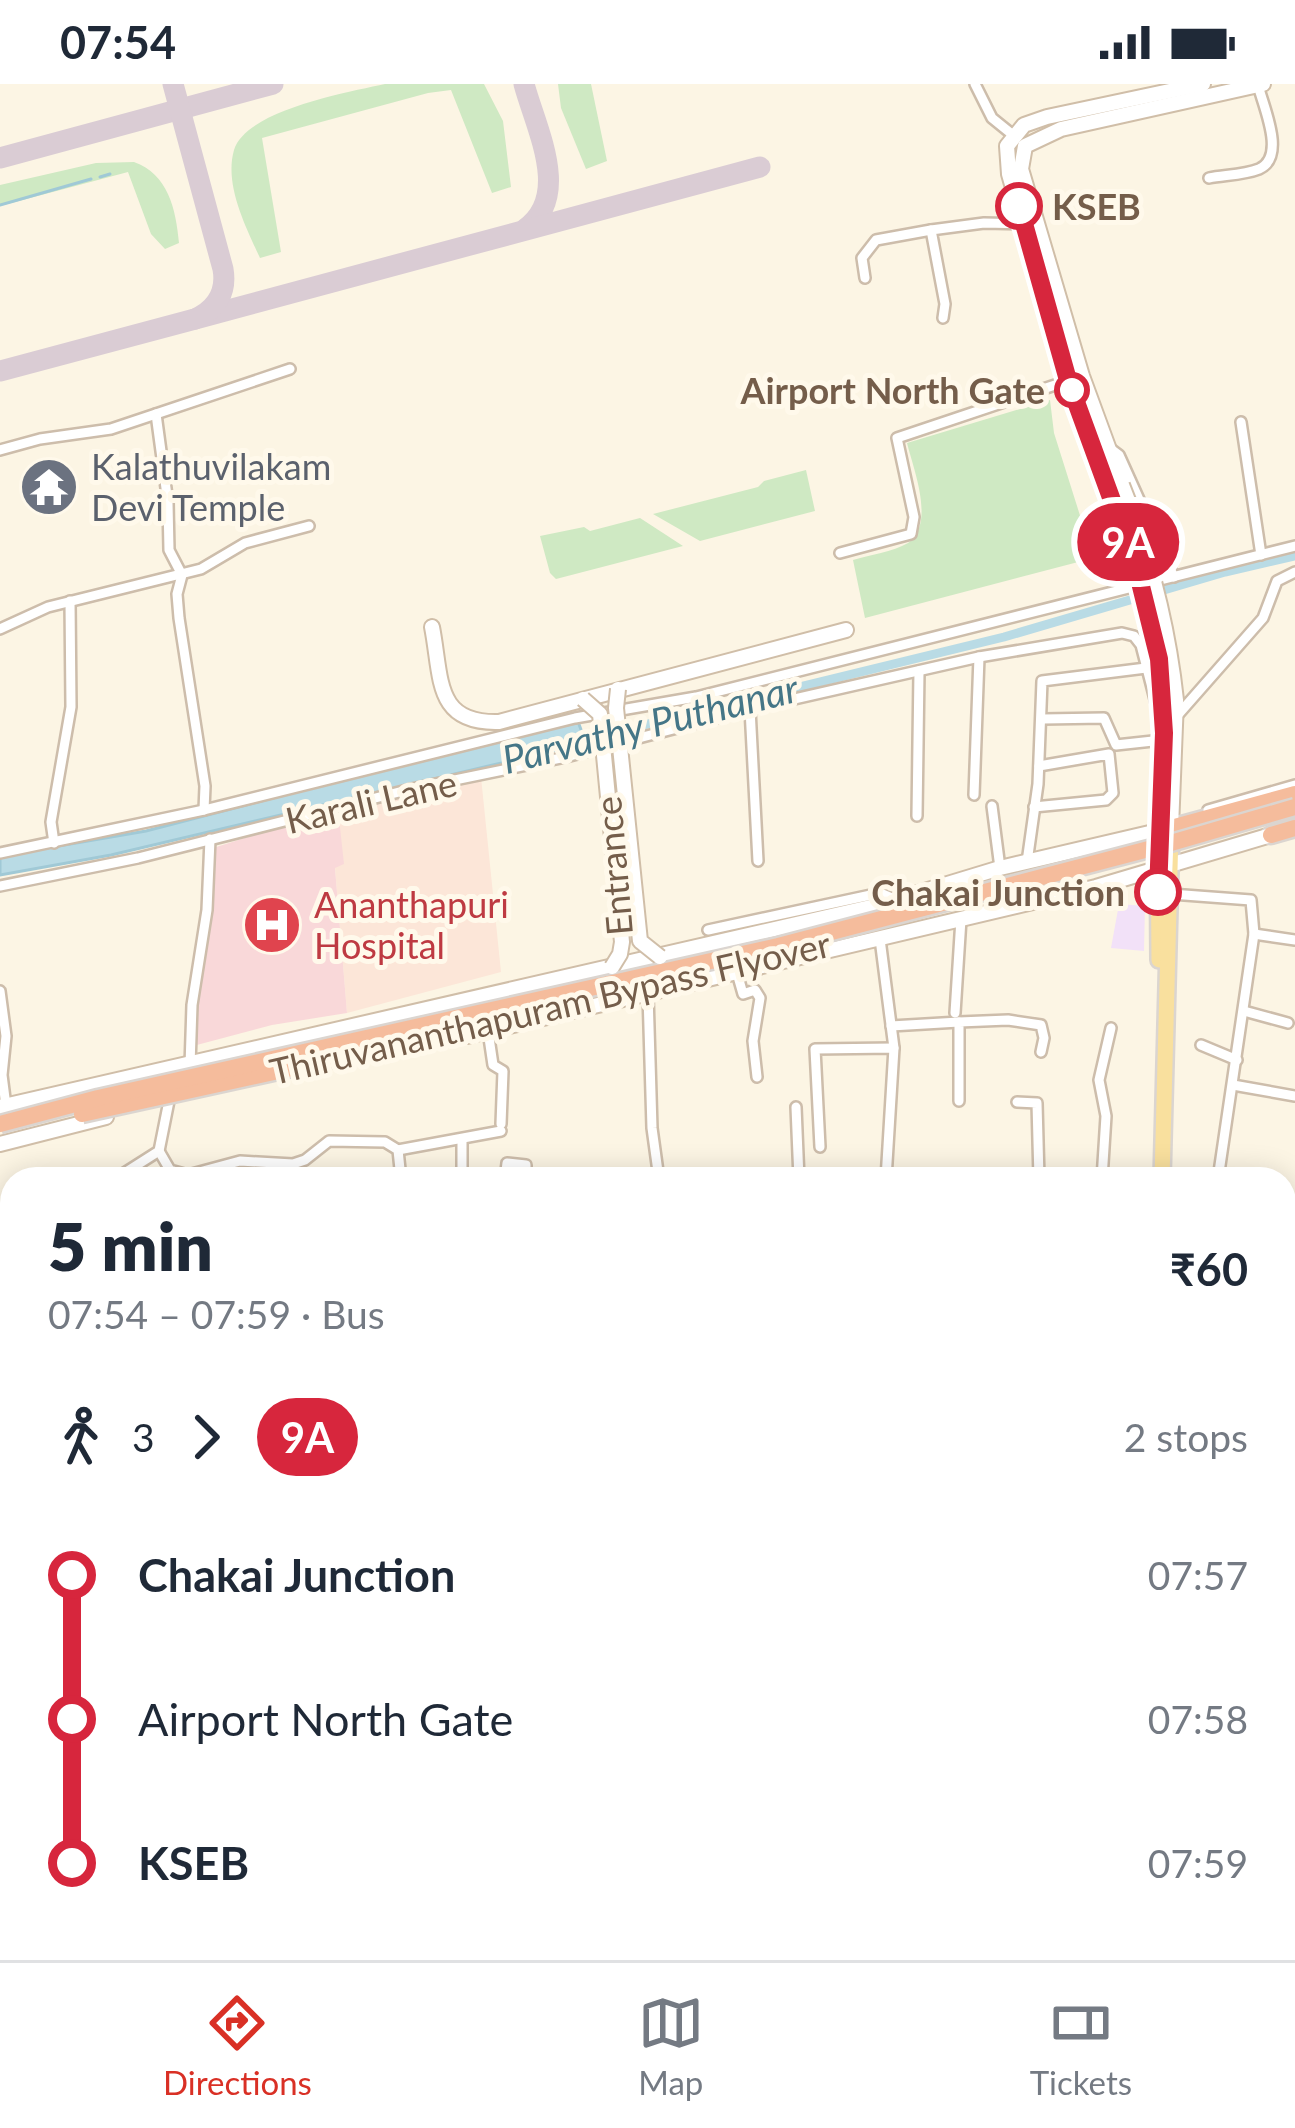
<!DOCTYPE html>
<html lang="en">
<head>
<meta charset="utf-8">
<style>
  body { margin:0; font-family:Lato,sans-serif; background:#f6f6f7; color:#1f2937; height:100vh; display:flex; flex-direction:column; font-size:45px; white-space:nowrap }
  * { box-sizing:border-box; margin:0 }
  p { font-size:39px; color:#747a83 }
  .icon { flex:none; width:66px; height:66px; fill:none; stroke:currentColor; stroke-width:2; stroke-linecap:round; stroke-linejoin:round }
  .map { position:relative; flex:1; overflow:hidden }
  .side { position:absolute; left:0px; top:1083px; width:1296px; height:795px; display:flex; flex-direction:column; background:#fff; border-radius:36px 36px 0 0; box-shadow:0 6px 30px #0003 }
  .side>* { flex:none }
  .badge { padding:0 24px; border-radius:39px; font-size:42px; line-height:78px }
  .map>.badge { position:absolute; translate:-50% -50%; box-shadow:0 0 0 6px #fff }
  .legs { display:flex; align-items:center; gap:18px; height:132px; padding:0 48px; font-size:39px }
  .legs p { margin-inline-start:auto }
  .head { display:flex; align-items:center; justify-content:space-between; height:204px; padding:0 48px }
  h1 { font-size:66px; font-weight:800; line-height:90px }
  ul { padding:0 48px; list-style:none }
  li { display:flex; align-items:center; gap:42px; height:144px; font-size:45px }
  li i { display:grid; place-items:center; width:18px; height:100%; margin:0 15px; background:currentColor }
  li i::after { content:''; width:30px; height:30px; margin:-15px; border:9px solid; border-radius:50%; background:#fff }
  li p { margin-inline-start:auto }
  li:first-child i { background:linear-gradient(#0000 50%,currentColor 0) }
  li:last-child i { background:linear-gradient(currentColor 50%,#0000 0) }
  .status { display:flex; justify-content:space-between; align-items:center; height:84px; padding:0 60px; background:#fff; direction:ltr }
  .status svg { height:33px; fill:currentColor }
  .tab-bar { display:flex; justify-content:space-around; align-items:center; height:168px; border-top:3px solid #e0e1e3; background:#fff; font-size:33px; color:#747a83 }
  .tab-bar a { display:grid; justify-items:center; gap:6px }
  .tab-bar .selected { color:#d93025 }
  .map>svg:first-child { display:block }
  .commercial { fill:#fce6d8 }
  .education { fill:#f2e1f8 }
  .medical { fill:#f9d8d9 }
  .green { fill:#cfe9c3 }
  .water { fill:#b9dbe5; stroke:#a0c9d6; stroke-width:3 }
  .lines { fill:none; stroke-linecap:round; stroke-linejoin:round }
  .stream { stroke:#a0c9d6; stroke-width:3 }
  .canal { stroke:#b9dbe5; stroke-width:9 }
  .taxiway { stroke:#daccd4; stroke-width:21 }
  .street-casing { stroke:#cdbdab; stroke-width:14 }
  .secondary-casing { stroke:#d0bea8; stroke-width:18 }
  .primary-casing { stroke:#dbd5d0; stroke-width:20 }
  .highway-casing { stroke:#dbd5d0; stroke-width:21 }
  .street { stroke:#fff; stroke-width:9 }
  .secondary { stroke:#fff; stroke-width:14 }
  .primary { stroke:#f9e09e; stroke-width:15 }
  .highway { stroke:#f5bc9c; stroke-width:16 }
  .rail-casing { stroke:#b8a3c5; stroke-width:8 }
  .rail { stroke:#fff9eb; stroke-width:3; stroke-dasharray:9; stroke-linecap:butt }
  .secondary-bridge-casing { stroke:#d0bea8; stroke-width:18; stroke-linecap:butt }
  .highway-bridge-casing { stroke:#dbd5d0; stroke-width:21; stroke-linecap:butt }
  .secondary-bridge { stroke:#fff; stroke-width:14 }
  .highway-bridge { stroke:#f5bc9c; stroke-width:16 }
  .line-1-casing { stroke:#fff; stroke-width:27 }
  .line-1 { stroke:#d7263d; stroke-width:18 }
  .stop-1-dot { fill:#fff; stroke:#d7263d; stroke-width:6 }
  .labels { text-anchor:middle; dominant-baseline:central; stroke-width:10; stroke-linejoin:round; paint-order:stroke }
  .stop-label { font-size:36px; font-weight:bold; fill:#745d4a; stroke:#fff9eb; text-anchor:end }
  .worship-label { font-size:36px; fill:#5b616d; stroke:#fff9eb; text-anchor:start }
  .street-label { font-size:36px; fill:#745d4a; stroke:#fff9eb }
  .health-label { font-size:36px; fill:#be3a42; stroke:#fff9eb; text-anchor:start }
  .water-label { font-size:39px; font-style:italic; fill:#457687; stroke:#fff9eb }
</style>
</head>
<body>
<div class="status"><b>07:54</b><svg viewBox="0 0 49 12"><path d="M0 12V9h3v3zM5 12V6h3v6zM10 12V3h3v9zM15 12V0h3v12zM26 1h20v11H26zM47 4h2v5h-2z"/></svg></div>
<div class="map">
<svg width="1295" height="1876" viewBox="0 0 1295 1876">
  <rect width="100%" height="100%" fill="#fcf5e4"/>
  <polygon class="commercial" points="481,693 501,888 347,929 335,783 338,725"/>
  <polygon class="education" points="1119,820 1145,822 1144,867 1111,864"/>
  <polygon class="medical" points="338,725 344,780 335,784 347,929 272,941 193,962 197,872 213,811 213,764"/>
  <g class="green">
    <path d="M385 0H484L503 37 511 103 492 109 451 6 428 9 262 54 281 168 260 174C246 143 224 101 234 66 246 26 349 8 385 0Z"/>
    <polygon points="558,0 591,0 607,77 586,85 561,24"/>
    <path d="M134 78C168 90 176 125 179 159L165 165 151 150 128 88 0 122V101L96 79Z"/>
    <path d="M1050 316 1054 349 1089 460 1082 477 865 534 853 476C869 471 893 468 908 459 936 440 913 384 907 359Z"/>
    <polygon points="806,386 815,427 700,457 653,430 758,403 764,397"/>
    <polygon points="640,434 683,462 556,495 550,489 540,452 584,443 590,447"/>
  </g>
  <polygon class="water" points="577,635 586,659 111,771 0,791 0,772 146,747"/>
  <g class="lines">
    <g class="stream">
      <polyline points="100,93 110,90"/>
      <polyline points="0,121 91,95"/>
    </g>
    <polyline class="canal" points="574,658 1004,553 1225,488 1295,472"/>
    <g class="taxiway">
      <path d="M524 0C536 45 572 112 525 145"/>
      <polyline points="0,74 273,0"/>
      <polyline points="195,235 760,83"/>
      <path d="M0 287 195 235C217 225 227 208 223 185L173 0"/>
    </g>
    <g class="street-casing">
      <g id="street">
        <polyline points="975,0 992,34 1013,51"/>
        <path d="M1209 94C1224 91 1244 91 1259 85 1287 73 1263 22 1258 1"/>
        <polyline points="865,194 862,174 876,156 931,146"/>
        <polyline points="943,234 945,220 931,146 984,139 1025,140"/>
        <polyline points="156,330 168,419 169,466 182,491 177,510 179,534 205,702 204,726"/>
        <polyline points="1241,338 1261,471"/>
        <polyline points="1111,365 1119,371 1174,493"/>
        <polyline points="0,366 40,355 111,345 290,285"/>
        <polyline points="840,469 911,450 914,433 897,354 1082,292"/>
        <polyline points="0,545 48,523 201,485 245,459 309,442"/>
        <polyline points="750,625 758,777"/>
        <polyline points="1176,633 1263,534 1277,497 1295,488"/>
        <polyline points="1043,635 1104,634 1116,661 1153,657 1166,647"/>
        <polyline points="974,711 979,573"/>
        <polyline points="992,722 1000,784"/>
        <polyline points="1034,723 1106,716 1113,709 1109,670 1039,682"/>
        <polyline points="1208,726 1295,701"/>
        <polyline points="917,732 919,587"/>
        <polyline points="54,759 51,738 71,623 70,517"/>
        <polyline points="0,769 204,726 575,634 696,613 1295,462"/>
        <polyline points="1027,778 1038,700 1042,597 1146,584"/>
        <polyline points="0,802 138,774 411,705 566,673 750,625 979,573 1122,549 1134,552 1141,561 1158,627"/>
        <polyline points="1171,810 1251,816 1254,850 1218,1095"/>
        <polyline points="708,846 880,809 894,815"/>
        <polyline points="1254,850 1295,856"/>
        <polyline points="880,855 894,964"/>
        <polyline points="737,889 743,910 755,906 760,914 753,957 757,993"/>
        <polyline points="0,907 6,952 2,991 6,1022"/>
        <polyline points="648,910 652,1044 659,1095"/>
        <polyline points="1244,927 1288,939"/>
        <polyline points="955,929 961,835"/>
        <polyline points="891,942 959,938"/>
        <polyline points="488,947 493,981 503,987 501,1040"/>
        <polyline points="1201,961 1237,976"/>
        <polyline points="190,982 192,921 207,826 210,755"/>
        <polyline points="1233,1001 1295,1012"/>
        <polyline points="959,1017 959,938 1008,936 1041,941 1044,954 1041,968"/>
        <polyline points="1017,1018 1037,1019 1039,1095"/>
        <polyline points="796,1023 799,1095"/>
        <polyline points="462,1057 462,1095"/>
        <polyline points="820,1063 815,965 894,964 886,1095"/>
        <polyline points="398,1066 501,1047"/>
        <polyline points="159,1067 170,1086 188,1091 240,1077 293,1080 305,1076 329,1057 385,1058 398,1066 401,1095"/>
        <polyline points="115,1095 159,1067 170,1012"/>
        <polyline points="505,1095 507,1079 526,1081 526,1095"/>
        <polyline points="1102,1095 1106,1032 1099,996 1111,944"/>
        <polyline points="12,1129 8,1130 12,1160"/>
        <polyline points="1284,1183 1295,1183"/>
        <polyline points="1284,1239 1295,1239"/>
        <polyline points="1284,1299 1295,1298"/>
        <polyline points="1284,1369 1295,1369"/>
        <polyline points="0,1515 12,1492"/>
        <polyline points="1284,1617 1295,1613"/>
        <polyline points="0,1646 12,1623"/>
        <polyline points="1284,1732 1295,1722"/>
        <polyline points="0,1751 12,1757"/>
        <polyline points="1284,1860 1295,1859"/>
        <polyline points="673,1866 673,1876"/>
        <polyline points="748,1866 749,1876"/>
        <polyline points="12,1871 30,1876"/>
        <polyline points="161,1876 166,1866"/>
        <polyline points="393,1876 393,1866"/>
        <polyline points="849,1876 849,1870 903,1866"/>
        <polyline points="1146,1876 1146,1866"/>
        <polyline points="1198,1876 1198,1873 1234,1866"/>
      </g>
    </g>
    <g class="secondary-casing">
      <g id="secondary">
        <polyline points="1122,401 1082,292 1021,85 1025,62 1061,45 1263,0"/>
        <polyline points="1111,412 1068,296 1009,90 1007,62 1024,41 1047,33 1203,0"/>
        <path d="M432 543C442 594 434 640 499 638L846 546"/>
        <polyline points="1158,746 1163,718 1163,619"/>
        <polyline points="467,952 1096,803 1271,751"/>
        <polyline points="0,1023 875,822 1000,784 1171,744 1176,616"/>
        <polyline points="0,1060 106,1033"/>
        <polyline points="0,1326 12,1323"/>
        <polyline points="0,1489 12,1488"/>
        <polyline points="1284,1625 1295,1621"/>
        <polyline points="550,1876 619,1866"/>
      </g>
    </g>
    <g class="primary-casing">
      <g id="primary">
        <polyline points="1158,746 1159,876"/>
        <polyline points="1162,1095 1171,747"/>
        <polyline points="1124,1866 1125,1876"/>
      </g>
    </g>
    <g class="highway-casing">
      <g id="highway">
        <polyline points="1171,744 1295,710"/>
        <polyline points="1271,751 1295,744"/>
      </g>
    </g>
    <use href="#street" class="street"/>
    <use href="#secondary" class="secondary"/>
    <use href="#primary" class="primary"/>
    <use href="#highway" class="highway"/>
    <g class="rail-casing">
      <g id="rail">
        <polyline points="1284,1703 1295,1692"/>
        <polyline points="1071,1876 1086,1866"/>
      </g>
    </g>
    <use href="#rail" class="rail"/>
    <g class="secondary-bridge-casing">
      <g id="secondary-bridge">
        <path d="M1122 401C1150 471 1168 542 1176 616"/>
        <polyline points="1111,412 1148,524 1163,619"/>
        <polyline points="618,605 616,624 640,857 660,873"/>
        <polyline points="583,615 600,630 622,858 620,870 612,883"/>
      </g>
    </g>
    <g class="highway-bridge-casing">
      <g id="highway-bridge">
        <polyline points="82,1030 479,943"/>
        <polyline points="0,1040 98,1014 778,862 1164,761 1295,723"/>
      </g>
    </g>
    <use href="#secondary-bridge" class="secondary-bridge"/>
    <use href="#highway-bridge" class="highway-bridge"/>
  </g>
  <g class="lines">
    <g class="line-1-casing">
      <polyline id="line-1" points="1019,122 1068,296 1136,482 1159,575 1164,649 1158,808"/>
    </g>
    <use href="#line-1" class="line-1"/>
  </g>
  <defs>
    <g id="temple-disc" transform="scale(3)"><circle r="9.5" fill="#6b7280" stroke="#fff9eb"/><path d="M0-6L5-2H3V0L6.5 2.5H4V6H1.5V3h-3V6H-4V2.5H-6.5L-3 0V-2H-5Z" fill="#fff"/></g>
    <g id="hospital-disc" transform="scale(3)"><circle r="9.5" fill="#e0444e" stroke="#fff9eb"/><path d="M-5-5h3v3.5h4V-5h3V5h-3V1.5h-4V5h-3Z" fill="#fff"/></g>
  </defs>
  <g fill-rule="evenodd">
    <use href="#temple-disc" x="49" y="403"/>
    <use href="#hospital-disc" x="272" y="841"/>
  </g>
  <g class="stop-1-dot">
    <circle cx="1019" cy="122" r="21"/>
    <circle cx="1072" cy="306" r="15"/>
    <circle cx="1158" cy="808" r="21"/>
  </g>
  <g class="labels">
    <g class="stop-label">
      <text x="1052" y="122" text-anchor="start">KSEB</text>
      <text x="1045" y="306">Airport North Gate</text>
      <text x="1125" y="808">Chakai Junction</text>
    </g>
    <g class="worship-label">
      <text x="91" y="382">Kalathuvilakam<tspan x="91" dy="41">Devi Temple</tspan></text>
    </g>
    <g class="street-label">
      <text transform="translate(371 717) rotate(-13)">Karali Lane</text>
      <text transform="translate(613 782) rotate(-95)">Entrance</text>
      <text transform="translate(550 923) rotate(-13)">Thiruvananthapuram Bypass Flyover</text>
    </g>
    <g class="health-label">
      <text x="314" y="820">Ananthapuri<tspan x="314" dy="41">Hospital</tspan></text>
    </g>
    <g class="water-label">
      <text transform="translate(650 639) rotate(-14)">Parvathy Puthanar</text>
    </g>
  </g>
</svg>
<b class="badge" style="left:1128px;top:458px;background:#d7263d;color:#fff">9A</b>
<section class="side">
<div class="head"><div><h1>5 min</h1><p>07:54 – 07:59 · Bus</p></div><b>₹60</b></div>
<div class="legs"><svg class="icon" aria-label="walk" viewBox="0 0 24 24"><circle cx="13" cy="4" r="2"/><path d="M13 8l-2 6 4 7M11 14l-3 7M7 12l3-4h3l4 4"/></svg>3<svg class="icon" aria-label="forward" viewBox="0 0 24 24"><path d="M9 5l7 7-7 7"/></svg><b class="badge" style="background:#d7263d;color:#fff">9A</b><p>2 stops</p></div>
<ul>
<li><i style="color:#d7263d"></i><b>Chakai Junction</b><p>07:57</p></li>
<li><i style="color:#d7263d"></i><span>Airport North Gate</span><p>07:58</p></li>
<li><i style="color:#d7263d"></i><b>KSEB</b><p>07:59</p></li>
</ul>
</section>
</div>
<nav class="tab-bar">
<a class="selected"><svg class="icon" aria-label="directions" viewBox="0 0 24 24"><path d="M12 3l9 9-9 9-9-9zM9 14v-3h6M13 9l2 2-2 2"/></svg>Directions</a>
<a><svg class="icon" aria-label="map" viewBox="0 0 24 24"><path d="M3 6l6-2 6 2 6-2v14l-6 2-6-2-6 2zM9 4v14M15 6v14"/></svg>Map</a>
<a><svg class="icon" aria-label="tickets" viewBox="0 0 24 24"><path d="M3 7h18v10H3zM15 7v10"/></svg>Tickets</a>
</nav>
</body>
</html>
